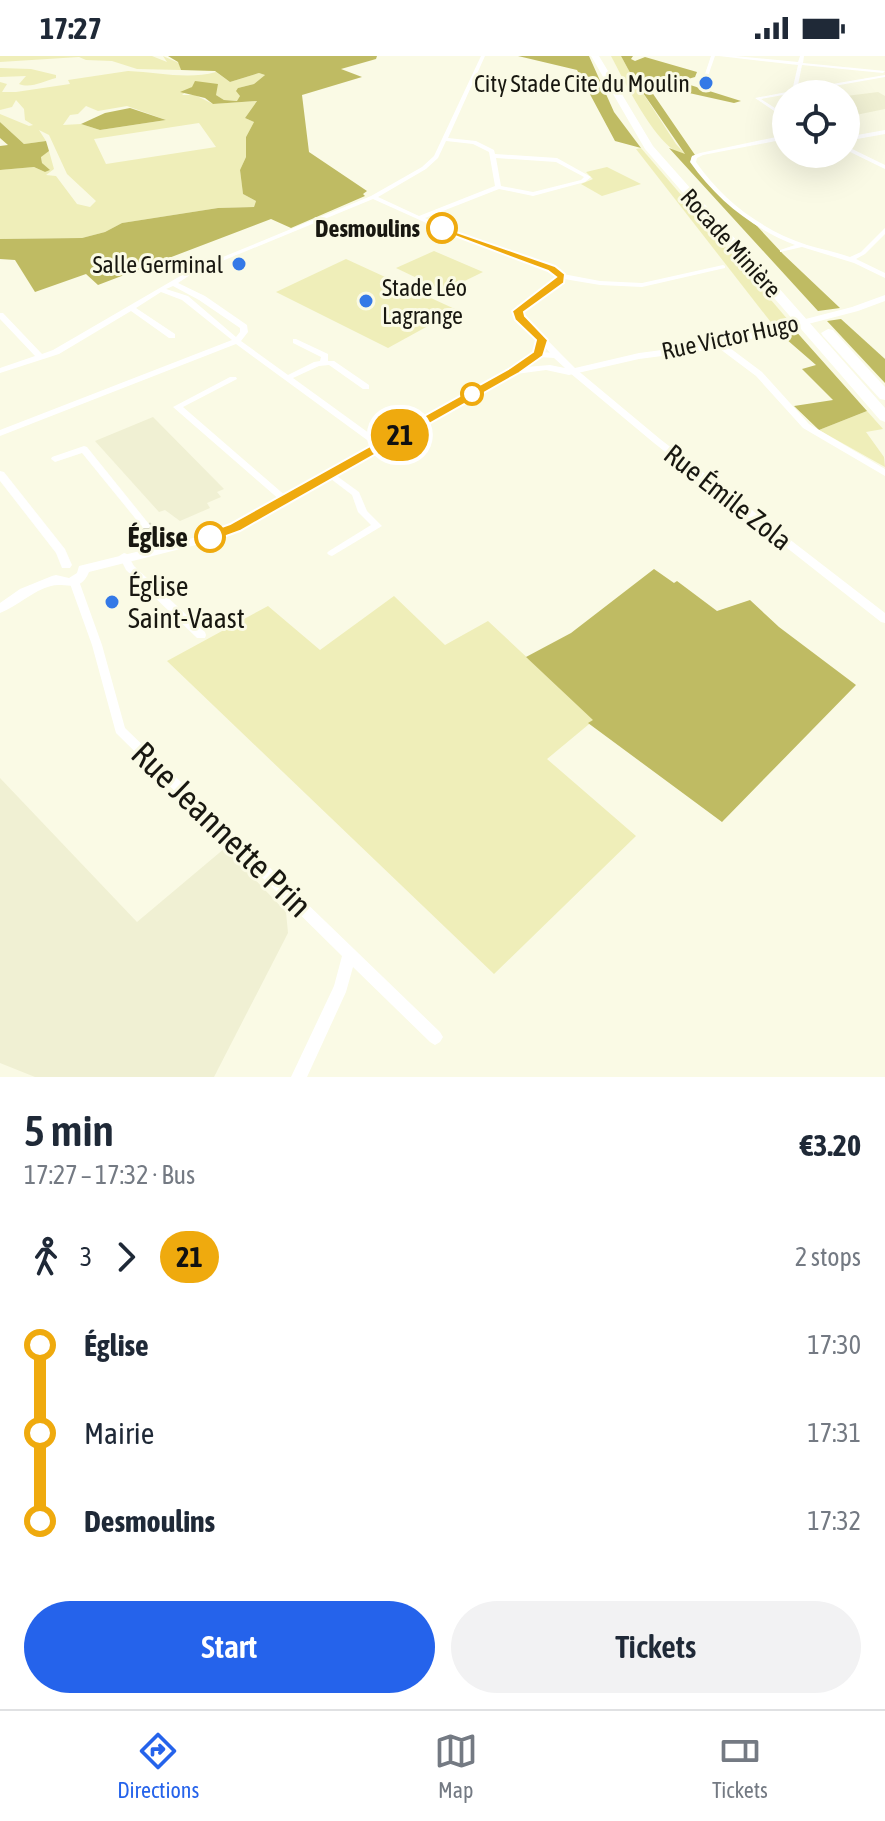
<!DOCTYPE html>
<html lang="en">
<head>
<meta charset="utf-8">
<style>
  body { margin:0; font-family:"Asap Condensed",sans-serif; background:#f2f2f3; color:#1f2937; height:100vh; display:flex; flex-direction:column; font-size:30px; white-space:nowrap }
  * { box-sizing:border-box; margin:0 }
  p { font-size:26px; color:#747a83 }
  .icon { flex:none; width:44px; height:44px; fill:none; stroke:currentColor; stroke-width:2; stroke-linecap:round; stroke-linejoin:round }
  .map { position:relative; height:1021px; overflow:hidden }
  .drawer { display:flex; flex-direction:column; background:#fff; flex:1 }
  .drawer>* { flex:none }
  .badge { padding:0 16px; border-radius:26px; font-size:28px; line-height:52px }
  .controls { position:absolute; left:772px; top:24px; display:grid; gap:16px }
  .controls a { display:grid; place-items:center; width:88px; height:88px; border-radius:50%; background:#fff; box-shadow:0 8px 32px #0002; font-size:40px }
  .map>.badge { position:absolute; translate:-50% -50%; box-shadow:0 0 0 4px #fff }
  .legs { display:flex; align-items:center; gap:12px; height:88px; padding:0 24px; font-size:26px }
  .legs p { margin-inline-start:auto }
  .headline { display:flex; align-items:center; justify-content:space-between; height:136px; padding:0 24px }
  h1 { font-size:44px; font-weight:600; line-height:60px }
  .button { display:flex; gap:16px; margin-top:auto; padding:16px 24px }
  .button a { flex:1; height:92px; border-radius:48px; background:#2563eb; color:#fff; font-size:32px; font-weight:600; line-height:92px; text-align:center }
  .button a+a { background:#f2f2f3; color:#1f2937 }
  ul { padding:0 24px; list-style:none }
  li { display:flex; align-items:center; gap:28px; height:88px; font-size:30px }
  li i { display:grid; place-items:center; width:12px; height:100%; margin:0 10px; background:currentColor }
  li i::after { content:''; width:20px; height:20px; margin:-10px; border:6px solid; border-radius:50%; background:#fff }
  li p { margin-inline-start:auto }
  li:first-child i { background:linear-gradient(#0000 50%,currentColor 0) }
  li:last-child i { background:linear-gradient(currentColor 50%,#0000 0) }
  .status { display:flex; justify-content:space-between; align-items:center; height:56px; padding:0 40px; background:#fff; direction:ltr }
  .status svg { height:22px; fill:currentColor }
  .menu { display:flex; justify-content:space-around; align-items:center; height:112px; border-top:2px solid #e0e1e3; background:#fff; font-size:22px; color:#747a83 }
  .menu a { display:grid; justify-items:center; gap:4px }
  .menu .on { color:#2563eb }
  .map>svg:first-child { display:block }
  .built { fill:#f0f0d3 }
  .green { fill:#efeeb9; fill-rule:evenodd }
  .forest { fill:#bfbb63 }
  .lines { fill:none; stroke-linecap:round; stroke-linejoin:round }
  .minor-tunnel { stroke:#d8d8c5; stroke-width:11; stroke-dasharray:11 5; stroke-linecap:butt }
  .minor { fill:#fff; fill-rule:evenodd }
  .tertiary { fill:#fff; fill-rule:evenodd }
  .motorway { fill:#fff; fill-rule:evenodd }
  .line-1 { fill:#efaa0e; stroke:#fff; stroke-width:2 }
  .poi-dot { fill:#3479e7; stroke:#fafae5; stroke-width:3 }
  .stop-1-dot { fill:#fff; stroke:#efaa0e; stroke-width:4 }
  .labels { text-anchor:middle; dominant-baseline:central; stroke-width:6; stroke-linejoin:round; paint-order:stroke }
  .far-poi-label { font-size:24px; fill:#181710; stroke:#fafae5; text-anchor:end }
  .far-stop-label { font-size:24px; font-weight:bold; fill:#181710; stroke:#fafae5; text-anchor:end }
  .far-street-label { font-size:24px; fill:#181710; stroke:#fafae5 }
  .street-label { font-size:28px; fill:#181710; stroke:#fafae5 }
  .stop-label { font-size:28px; font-weight:bold; fill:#181710; stroke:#fafae5; text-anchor:end }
  .poi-label { font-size:28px; fill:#181710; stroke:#fafae5; text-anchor:start }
  .near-street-label { font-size:34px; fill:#181710; stroke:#fafae5 }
</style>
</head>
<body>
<div class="status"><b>17:27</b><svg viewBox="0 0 49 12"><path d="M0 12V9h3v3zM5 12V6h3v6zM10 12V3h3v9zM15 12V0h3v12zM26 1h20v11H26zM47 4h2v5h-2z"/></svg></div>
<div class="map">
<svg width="885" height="1021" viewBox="0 0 885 1021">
  <rect width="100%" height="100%" fill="#fafae5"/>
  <g class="built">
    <polygon points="878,36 885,40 885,53 846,61 846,40"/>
    <polygon points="153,361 224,433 217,436 221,441 207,447 210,452 180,465 165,454 159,456 95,385"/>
    <polygon points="0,722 137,866 225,792 286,856 288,877 214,1021 35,1021 0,1007"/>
  </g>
  <g class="green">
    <polygon points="0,0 152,0 167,6 163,0 179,7 181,14 137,13 112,5 86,4 79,1 0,6"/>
    <path d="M611 0H621L634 24 643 27 639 31 676 88 686 99C659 97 624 24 611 0Z"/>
    <path d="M0 12 31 13 56 19V22C43 25 31 33 19 28L26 20 0 21Z"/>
    <path d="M128 15C158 16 187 24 216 16L230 26 259 17 265 19 254 28 238 32 240 40 238 45 224 44 216 39V32L192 31 182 39H195L213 48 257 45 245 62 254 66 246 81V101L240 114 243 138 256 145 254 151 218 152 122 167 105 176 82 182 0 183V114L34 111 45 116 49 114 42 107 41 100 49 95 54 113 46 119 56 120 77 148 90 151 96 145 67 118 49 79 39 74 46 85 24 88 0 66V58L29 70 33 69 25 64 24 53 16 44 12 51 0 54V26L7 28 2 36H16L70 28 68 24ZM86 50 98 55 127 50 166 64 100 74 81 68 63 69 70 59 78 58ZM199 67 216 91 106 108 94 83Z"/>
    <polygon points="641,92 789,265 773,269 636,93"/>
    <polygon points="607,111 641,128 602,140 581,128 593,123 586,116"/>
    <polygon points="434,195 483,216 444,235 396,212"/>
    <polygon points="346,203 457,254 388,292 276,236"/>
    <polygon points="867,355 883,373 866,376 884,401 885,411 819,374"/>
    <polygon points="394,540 445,589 488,565 594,664 547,703 636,780 494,918 167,605 268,550 320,594"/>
  </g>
  <g class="forest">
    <polygon points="168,0 377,0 376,3 341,13 362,21 302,39 309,96 367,135 363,138 365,140 291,172 271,163 98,229 86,218 35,236 15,204 0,203 0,183 82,182 105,176 122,167 218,152 254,151 256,145 243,138 240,114 246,101 246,81 254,66 245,62 257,45 213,48 205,42 180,36 192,31 195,25 218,28 216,39 224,44 237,45 240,40 236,35 238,32 254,28 265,19 259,17 230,26 215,15 181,14 178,6"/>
    <polygon points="518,0 589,0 614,56 641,92 615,85 577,14"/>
    <polygon points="621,0 633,0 631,3 635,5 645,1 697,16 695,21 688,23 687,28 741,45 734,47 653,29 649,32 695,99 691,102 721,140 757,170 783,198 840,252 818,255 669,92 685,98 639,31 642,27 634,24"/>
    <polygon points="130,52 166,64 100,74 81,68 105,57"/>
    <polygon points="0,66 24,88 46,85 49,95 41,101 42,107 50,114 45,116 34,111 0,114 0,90 8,89 0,82"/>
    <polygon points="841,263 885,303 885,327 827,265"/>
    <polygon points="793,272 867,355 819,374 794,350 833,344 802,313 816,309 778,276"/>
    <polygon points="654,513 674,527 677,525 717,555 750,544 779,571 856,629 722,766 588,667 593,664 526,601 571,577"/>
  </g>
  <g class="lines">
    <polyline class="minor-tunnel" points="146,470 158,483"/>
    <g class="minor">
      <path d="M481 0H485L448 82 476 85 494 94 495 98 557 102 591 121 585 126 533 140 499 133 425 162 466 181 554 212 563 218 600 225 642 227 723 209 725 210V212L642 231 600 229 564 223 563 226 523 253 522 258 560 297V301H554L514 258 517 250 558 224V221L550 214 462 183 373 143 193 217 178 227 205 240 247 269 248 276 241 285 288 319 314 306 320 305 321 301 293 287V283H296L328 298V305H334L369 329V333H363L329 309 319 310 293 322 384 388 385 390 384 392H378L236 288 0 380V374L232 284 182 244 161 236 136 252 175 278V282H169L131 255 59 298 0 317V312L35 300 0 263V257H3L42 298 53 294 189 215 371 140 422 111 434 100ZM446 85 473 88 489 96 495 130 419 160 378 141 426 113 438 102ZM496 102 556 106 584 121 581 124 533 136 501 130ZM173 230 199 244 240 272V276L236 281 188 240 166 233Z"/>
      <polygon points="711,0 715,0 708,20 704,21"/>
      <polygon points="719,0 735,0 798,6 800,0 804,0 803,7 885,15 883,17 802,9 797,34 885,19 885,21 761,43 786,59 786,63 755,42 792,35 798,9"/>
      <polygon points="885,74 885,78 846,85 846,81"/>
      <path d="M786 79V83L703 99 697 102 696 106C723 145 762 174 807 189 821 193 836 196 850 201L861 196 885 172V178L865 198 856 203 885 217V222L854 207 802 191 780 196V194L795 189C752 172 717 144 690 106L692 100 700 97Z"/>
      <polygon points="846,90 885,109 885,113 846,94"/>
      <polygon points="716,286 722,286 762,316 809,368 885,413 885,420 803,372 756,320 716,290"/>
      <polygon points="570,313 576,313 660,383 885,557 885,567 881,566 654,387 570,317"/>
      <polygon points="230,321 236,321 237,323 183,351 287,441 289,443 287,445 281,445 173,351"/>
      <polygon points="84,390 87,391 149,468 151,470 149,472 143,472 82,397 55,406 51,403 52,401"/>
      <polygon points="330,415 359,436 367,455 382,470 332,500 329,499 327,497 329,495 371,469 358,456 352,439 327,420 325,418"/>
      <polygon points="158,480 163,483 165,493 160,496 155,493 153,483"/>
      <polygon points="124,497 127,498 134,510 205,576 206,579 205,582 197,582 126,514 119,500"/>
      <polygon points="74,521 79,525 102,589 125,672 440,976 443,981 440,986 435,989 430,986 353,911 346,936 307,1021 291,1021 334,930 342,900 116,677 92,589 69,525"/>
    </g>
    <g class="tertiary">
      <path d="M885 239V245L858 255 708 294 639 303 569 319 546 314 516 318 239 474 208 486 89 516C80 538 65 526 51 530 32 535 18 550 0 557V547L20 533 52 520 56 519 69 522 77 517 79 510 201 480 231 468 511 313 535 296 560 297 575 312 639 297 708 288 852 251ZM540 301 554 302 565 312 550 309 526 311Z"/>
      <polygon points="0,415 4,416 65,493 72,509 70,512 62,512 56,497 0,425"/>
    </g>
    <g class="motorway">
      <polygon points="591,0 599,0 653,90 885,352 885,366 880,364 645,93"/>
      <polygon points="828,273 833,274 885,331 885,344 880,343 823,280 821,277"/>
    </g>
  </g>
  <polygon class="line-1" points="439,170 555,210 565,218 564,227 524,256 525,260 548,284 543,300 519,317 240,475 210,486 205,484 205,477 230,468 510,312 533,296 536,284 515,264 512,255 556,221 548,215 439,174"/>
  <g class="poi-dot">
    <circle cx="706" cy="27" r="8"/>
    <circle cx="239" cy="208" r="8"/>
    <circle cx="366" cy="245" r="8"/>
    <circle cx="112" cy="546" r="8"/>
  </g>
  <g class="stop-1-dot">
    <circle cx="442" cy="172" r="14"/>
    <circle cx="472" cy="338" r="10"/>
    <circle cx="210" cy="481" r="14"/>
  </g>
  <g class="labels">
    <g class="far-poi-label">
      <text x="690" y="27">City Stade Cite du Moulin</text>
      <text x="223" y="208">Salle Germinal</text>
      <text x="382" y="231" text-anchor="start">Stade Léo<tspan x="382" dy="28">Lagrange</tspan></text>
    </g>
    <g class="far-stop-label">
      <text x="420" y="172">Desmoulins</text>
    </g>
    <g class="far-street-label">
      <text transform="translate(731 187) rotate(48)">Rocade Minière</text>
      <text transform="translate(730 281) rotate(-12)">Rue Victor Hugo</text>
    </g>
    <g class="street-label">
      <text transform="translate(728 441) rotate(38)">Rue Émile Zola</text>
    </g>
    <g class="stop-label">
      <text x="188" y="481">Église</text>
    </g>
    <g class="poi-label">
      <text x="128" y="530">Église<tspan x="128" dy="32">Saint-Vaast</tspan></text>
    </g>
    <g class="near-street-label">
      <text transform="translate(222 773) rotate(44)">Rue Jeannette Prin</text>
    </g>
  </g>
</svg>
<div class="controls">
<a><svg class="icon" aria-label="locate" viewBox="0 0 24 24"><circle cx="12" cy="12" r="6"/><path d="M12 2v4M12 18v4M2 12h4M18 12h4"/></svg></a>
</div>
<b class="badge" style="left:400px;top:379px;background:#efaa0e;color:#111">21</b>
</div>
<section class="drawer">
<div class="headline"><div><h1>5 min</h1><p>17:27 – 17:32 · Bus</p></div><b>€3.20</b></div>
<div class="legs"><svg class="icon" aria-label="walk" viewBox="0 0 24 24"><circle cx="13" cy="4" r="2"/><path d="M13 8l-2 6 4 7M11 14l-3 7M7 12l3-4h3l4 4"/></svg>3<svg class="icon" aria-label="forward" viewBox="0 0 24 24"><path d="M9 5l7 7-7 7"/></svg><b class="badge" style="background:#efaa0e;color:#111">21</b><p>2 stops</p></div>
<ul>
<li><i style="color:#efaa0e"></i><b>Église</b><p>17:30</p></li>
<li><i style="color:#efaa0e"></i><span>Mairie</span><p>17:31</p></li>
<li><i style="color:#efaa0e"></i><b>Desmoulins</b><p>17:32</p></li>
</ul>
<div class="button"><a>Start</a><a>Tickets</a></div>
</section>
<nav class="menu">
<a class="on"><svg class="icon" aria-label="directions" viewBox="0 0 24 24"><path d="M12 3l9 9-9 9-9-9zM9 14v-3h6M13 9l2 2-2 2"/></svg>Directions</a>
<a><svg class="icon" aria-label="map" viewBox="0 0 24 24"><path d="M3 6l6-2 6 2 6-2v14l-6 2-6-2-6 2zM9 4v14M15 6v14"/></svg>Map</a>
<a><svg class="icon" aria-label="tickets" viewBox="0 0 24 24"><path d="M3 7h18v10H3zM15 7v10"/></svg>Tickets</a>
</nav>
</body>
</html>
